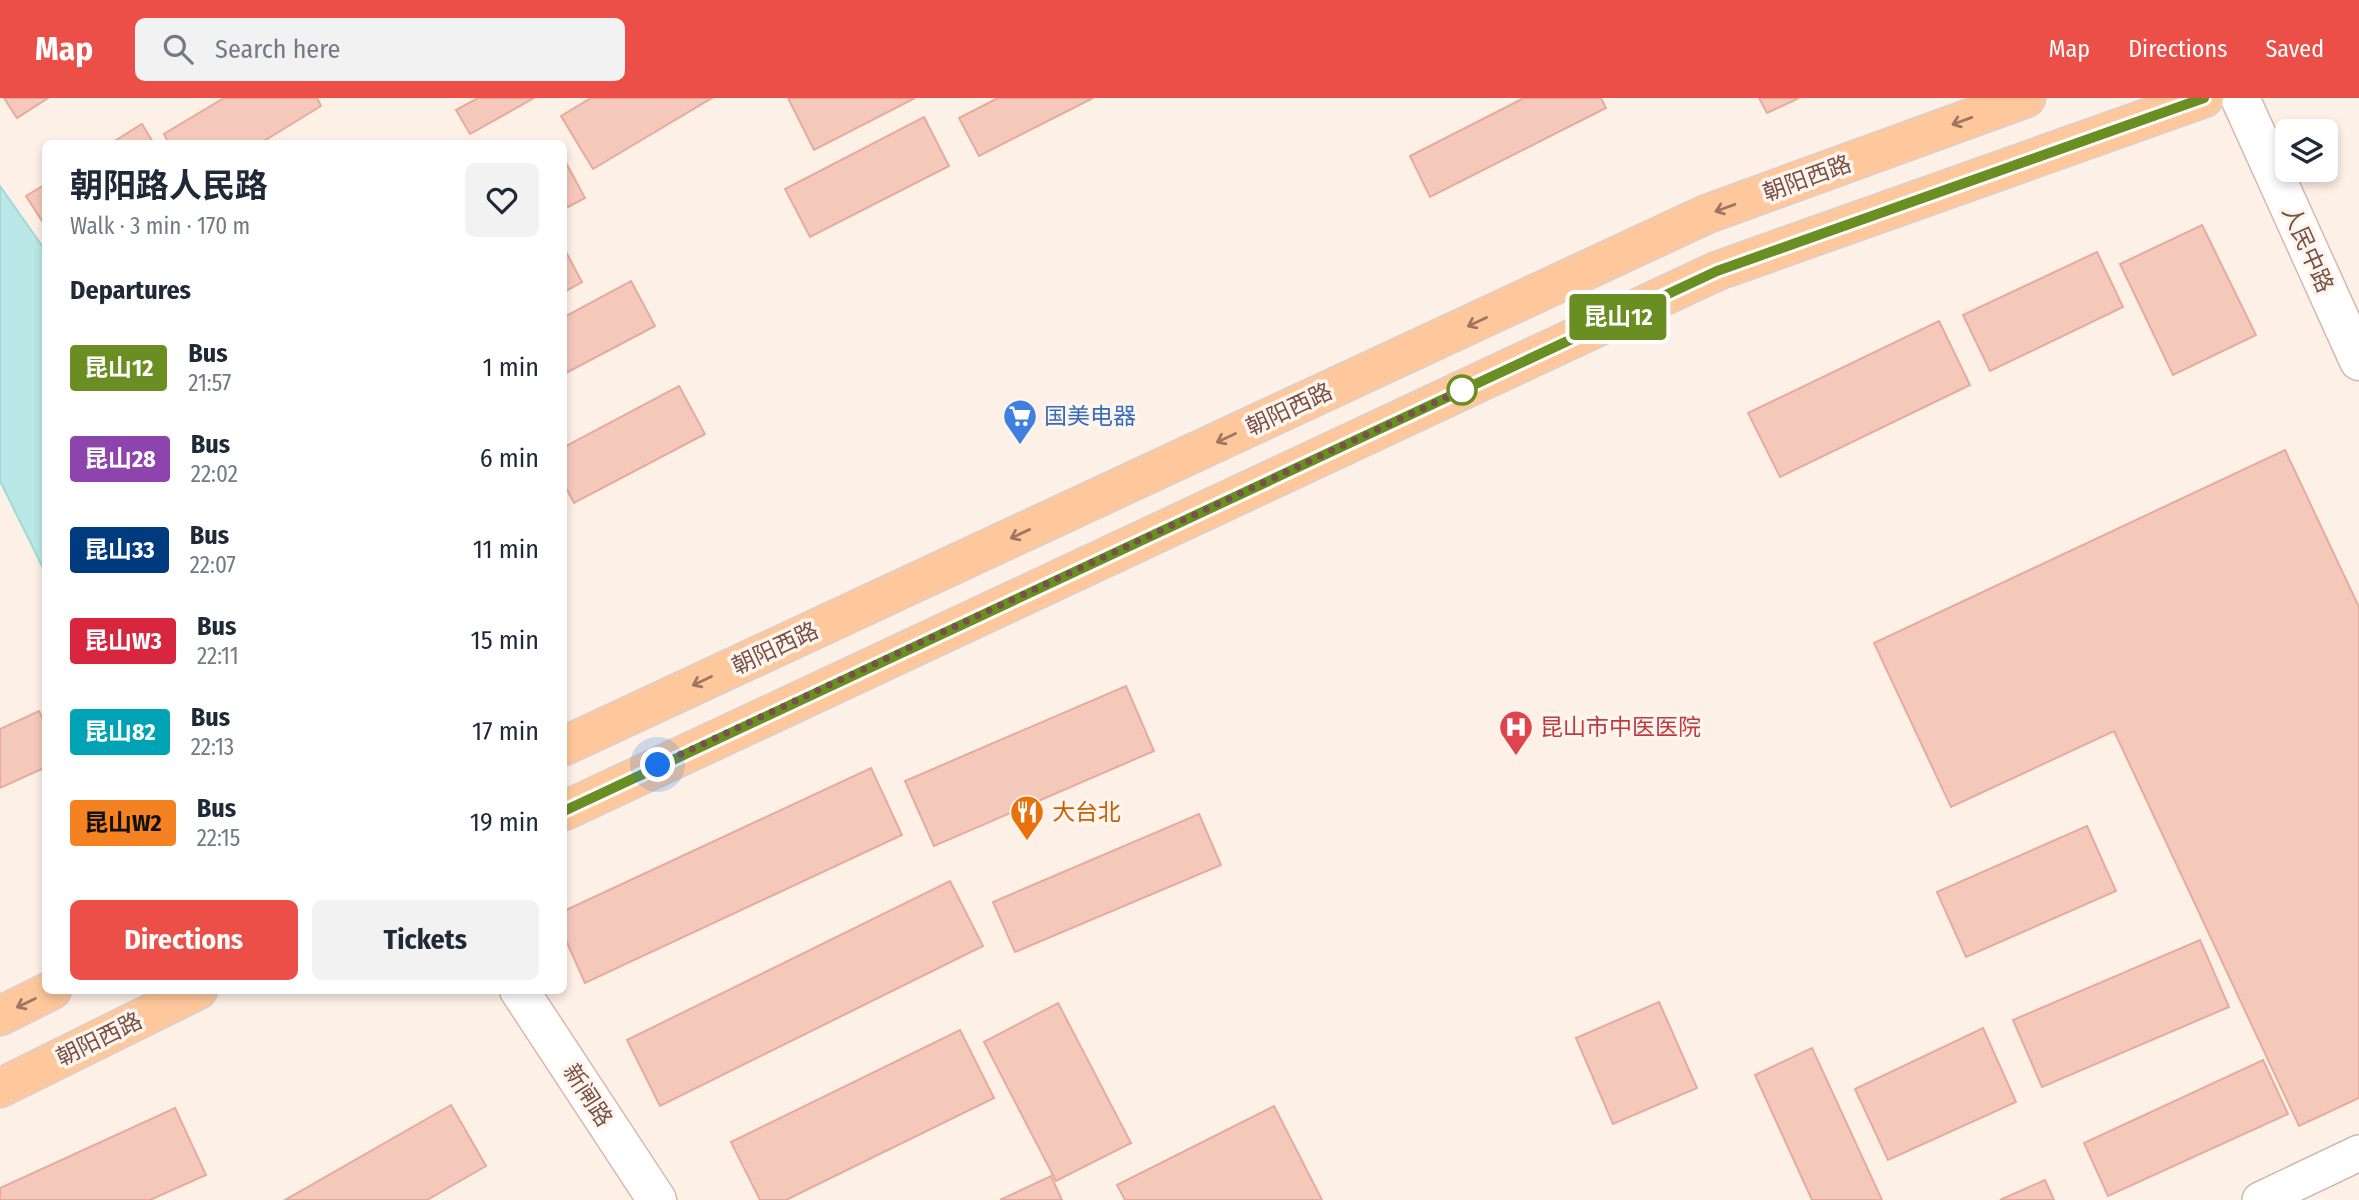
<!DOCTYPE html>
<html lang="en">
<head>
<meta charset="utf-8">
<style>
  body { margin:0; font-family:"Fira Sans Condensed","Noto Sans SC",sans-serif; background:#f2f2f3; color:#1f2937; height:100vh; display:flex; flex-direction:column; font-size:26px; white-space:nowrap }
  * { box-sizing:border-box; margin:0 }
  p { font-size:23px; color:#747a83 }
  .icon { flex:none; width:38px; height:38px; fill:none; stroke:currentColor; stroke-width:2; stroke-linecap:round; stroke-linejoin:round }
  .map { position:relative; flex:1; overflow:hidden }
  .sheet { position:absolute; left:42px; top:42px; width:525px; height:854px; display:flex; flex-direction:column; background:#fff; border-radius:10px; box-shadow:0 4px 10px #0003 }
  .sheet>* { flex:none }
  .badge { padding:0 14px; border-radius:5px; font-size:24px; line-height:46px }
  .controls { position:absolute; left:2275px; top:21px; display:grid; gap:14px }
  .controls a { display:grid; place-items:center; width:63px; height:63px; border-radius:10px; background:#fff; box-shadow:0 4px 10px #0003; font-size:35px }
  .you { position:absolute; width:35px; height:35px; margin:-18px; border:5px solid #fff; border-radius:50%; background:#1a73e8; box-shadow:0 0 0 10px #1a73e833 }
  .map>.badge { position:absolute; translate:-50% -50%; box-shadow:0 0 0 4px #fff }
  h2 { padding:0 28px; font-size:26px; line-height:63px }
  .round { display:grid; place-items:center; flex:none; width:74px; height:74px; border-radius:10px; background:#f2f2f3 }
  .headline { display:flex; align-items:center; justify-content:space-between; height:119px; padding:0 28px }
  h1 { font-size:33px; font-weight:700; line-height:52px }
  .action { display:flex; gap:14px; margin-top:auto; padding:14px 28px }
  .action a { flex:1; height:80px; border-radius:10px; background:#eb4f47; color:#fff; font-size:28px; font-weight:700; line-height:80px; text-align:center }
  .action a+a { background:#f2f2f3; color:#1f2937 }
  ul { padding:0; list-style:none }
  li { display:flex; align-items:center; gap:21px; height:91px; padding:0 28px }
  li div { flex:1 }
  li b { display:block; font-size:26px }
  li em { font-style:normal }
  li .badge { min-width:77px; font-weight:700; text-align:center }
  header { display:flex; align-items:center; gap:42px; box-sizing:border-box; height:98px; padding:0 35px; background:#eb4f47; color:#fff }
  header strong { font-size:33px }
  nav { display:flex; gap:38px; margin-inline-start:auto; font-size:24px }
  .search { width:490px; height:63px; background:#f2f2f3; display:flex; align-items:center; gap:18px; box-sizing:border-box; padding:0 24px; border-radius:10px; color:#747a83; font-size:26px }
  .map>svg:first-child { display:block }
  .water { fill:#b9e8e6; stroke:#9fdad9; stroke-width:2 }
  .building { fill:#f4c9bc; stroke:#e7ab9c; stroke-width:2 }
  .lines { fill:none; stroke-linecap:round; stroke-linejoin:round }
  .street-casing { stroke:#d2b8ae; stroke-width:38 }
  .secondary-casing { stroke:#d8b8ad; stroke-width:41 }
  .primary-casing { stroke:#d9cfcc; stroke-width:41 }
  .street { stroke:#fff; stroke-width:35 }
  .secondary { stroke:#fff; stroke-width:38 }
  .primary { stroke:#fec89c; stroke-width:38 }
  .oneway { stroke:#a07562 }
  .line-casing { stroke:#fff; stroke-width:16 }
  .line { stroke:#6b8e23; stroke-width:10 }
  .walk { stroke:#785249; stroke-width:7; stroke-dasharray:0 12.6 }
  .stop-dot { fill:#fff; stroke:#6b8e23; stroke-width:3.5 }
  .labels { text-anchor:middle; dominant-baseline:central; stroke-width:7; stroke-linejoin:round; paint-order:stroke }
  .street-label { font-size:23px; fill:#785249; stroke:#fff5ed }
  .shop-label { font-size:23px; fill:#366cbe; stroke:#fff5ed; text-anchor:start }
  .health-label { font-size:23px; fill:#be3a42; stroke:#fff5ed; text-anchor:start }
  .food-label { font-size:23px; fill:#c56008; stroke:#fff5ed; text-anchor:start }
</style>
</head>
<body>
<header>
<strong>Map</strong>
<div class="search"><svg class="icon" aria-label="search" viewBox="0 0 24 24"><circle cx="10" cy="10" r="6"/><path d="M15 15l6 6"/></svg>Search here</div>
<nav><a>Map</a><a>Directions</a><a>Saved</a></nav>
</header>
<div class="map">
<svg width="2359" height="1102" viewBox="0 0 2359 1102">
  <rect width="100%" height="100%" fill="#fdf0e6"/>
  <polygon class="water" points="0,88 45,152 45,474 0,383"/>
  <g class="building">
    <polygon points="4,0 48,0 17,20"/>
    <polygon points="224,0 317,0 321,8 259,46 169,46 164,36"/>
    <polygon points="478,0 534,0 470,36 456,12"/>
    <polygon points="591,0 712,0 593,71 561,18"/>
    <polygon points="788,0 915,0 814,52"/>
    <polygon points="998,0 1093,0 979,58 959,20"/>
    <polygon points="1524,0 1601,0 1606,10 1430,99 1410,58"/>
    <polygon points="1759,0 1799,0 1767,15"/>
    <polygon points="924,19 949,68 810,139 785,91"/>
    <polygon points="142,26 154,46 110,46"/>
    <polygon points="564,61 585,100 564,111"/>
    <polygon points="46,86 46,129 26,98"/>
    <polygon points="2202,127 2256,237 2173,277 2120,166"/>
    <polygon points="566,154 582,184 564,194 564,156"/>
    <polygon points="2097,154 2123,209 1990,273 1963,217"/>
    <polygon points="631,183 655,228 564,276 564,219"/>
    <polygon points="1939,223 1970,287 1780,379 1748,315"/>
    <polygon points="679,288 705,336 574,405 564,386 564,349"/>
    <polygon points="2285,352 2359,509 2359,1000 2299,1028 2114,633 1951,709 1874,545"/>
    <polygon points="1126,588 1154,653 934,748 905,683"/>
    <polygon points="39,613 46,628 46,669 0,690 0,631"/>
    <polygon points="871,670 902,737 585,885 564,838 564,813"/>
    <polygon points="1199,716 1221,767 1015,854 993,804"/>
    <polygon points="2087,728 2116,793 1966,859 1937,794"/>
    <polygon points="950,783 983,848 660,1008 627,942"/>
    <polygon points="2200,842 2229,909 2042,989 2013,922"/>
    <polygon points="1659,904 1697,990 1613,1026 1576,940"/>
    <polygon points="1058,905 1131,1045 1056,1083 984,944"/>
    <polygon points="1983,930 2016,1004 1888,1062 1855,991"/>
    <polygon points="960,932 994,1000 786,1102 760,1102 731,1044"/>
    <polygon points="1812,950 1882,1102 1812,1102 1755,977"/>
    <polygon points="2263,962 2288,1016 2108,1098 2084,1045"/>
    <polygon points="451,1007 486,1068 427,1102 285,1102"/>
    <polygon points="1274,1008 1322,1102 1125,1102 1117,1087"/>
    <polygon points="175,1010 206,1077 150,1102 0,1102 0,1090"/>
    <polygon points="1051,1078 1062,1102 1000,1102"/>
    <polygon points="2045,1082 2054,1102 2000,1102"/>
  </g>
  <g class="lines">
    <g class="street-casing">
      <polyline id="street" points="2260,1102 2359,1055"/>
    </g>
    <g class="secondary-casing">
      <g id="secondary">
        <polyline points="2240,0 2359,263"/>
        <polyline points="519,892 657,1102"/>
      </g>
    </g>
    <g class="primary-casing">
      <g id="primary">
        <polyline points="564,648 1707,116 2026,0"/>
        <polyline points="564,713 1717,173 2204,0"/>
        <polyline points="0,918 52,892"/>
        <polyline points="0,990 198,892"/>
      </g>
    </g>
    <use href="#street" class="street"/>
    <use href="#secondary" class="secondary"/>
    <use href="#primary" class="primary"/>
  </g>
  <defs><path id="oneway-shaft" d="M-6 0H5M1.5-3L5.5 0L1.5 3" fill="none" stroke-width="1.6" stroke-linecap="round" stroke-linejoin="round" transform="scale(1.75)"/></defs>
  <g class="oneway">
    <use href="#oneway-shaft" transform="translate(1962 23) rotate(160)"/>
    <use href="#oneway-shaft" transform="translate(1725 110) rotate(160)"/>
    <use href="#oneway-shaft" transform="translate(1477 224) rotate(155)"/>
    <use href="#oneway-shaft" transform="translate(1226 340) rotate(155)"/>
    <use href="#oneway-shaft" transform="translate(1020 436) rotate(155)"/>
    <use href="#oneway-shaft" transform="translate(702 583) rotate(155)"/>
    <use href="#oneway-shaft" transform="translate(26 905) rotate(154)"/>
  </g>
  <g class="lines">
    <g class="line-casing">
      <polyline id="line" points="564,713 1717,173 2204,0"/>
    </g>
    <use href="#line" class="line"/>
    <polyline class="walk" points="658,667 1462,292"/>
  </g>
  <defs>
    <g id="supermarket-pin" transform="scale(1.75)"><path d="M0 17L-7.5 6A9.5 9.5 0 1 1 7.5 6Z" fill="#3f7fe0" stroke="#fff5ed"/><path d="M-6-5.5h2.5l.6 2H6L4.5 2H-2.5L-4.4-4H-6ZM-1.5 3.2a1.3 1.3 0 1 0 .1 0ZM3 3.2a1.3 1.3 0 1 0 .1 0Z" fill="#fff"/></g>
    <g id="hospital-pin" transform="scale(1.75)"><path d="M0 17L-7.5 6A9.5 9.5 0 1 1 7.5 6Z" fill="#e0444e" stroke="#fff5ed"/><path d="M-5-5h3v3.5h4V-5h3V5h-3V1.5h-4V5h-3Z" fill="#fff"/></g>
    <g id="restaurant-pin" transform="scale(1.75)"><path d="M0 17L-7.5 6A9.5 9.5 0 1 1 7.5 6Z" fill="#e8710a" stroke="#fff5ed"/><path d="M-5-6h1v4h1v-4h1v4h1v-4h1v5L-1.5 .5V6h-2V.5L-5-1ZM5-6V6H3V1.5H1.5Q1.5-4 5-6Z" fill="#fff"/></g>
  </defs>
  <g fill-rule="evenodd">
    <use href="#supermarket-pin" x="1020" y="318"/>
    <use href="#hospital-pin" x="1516" y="629"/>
    <use href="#restaurant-pin" x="1027" y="714"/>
  </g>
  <circle class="stop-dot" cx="1462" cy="292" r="14"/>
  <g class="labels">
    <g class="street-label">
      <text transform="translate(1807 80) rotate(-20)">朝阳西路</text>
      <text transform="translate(2308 151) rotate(66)">人民中路</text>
      <text transform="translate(1289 311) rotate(-25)">朝阳西路</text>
      <text transform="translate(775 550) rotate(-25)">朝阳西路</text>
      <text transform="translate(99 941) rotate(-26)">朝阳西路</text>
      <text transform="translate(588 997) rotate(57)">新闸路</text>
    </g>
    <g class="shop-label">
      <text x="1044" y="318">国美电器</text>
    </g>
    <g class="health-label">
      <text x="1540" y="629">昆山市中医医院</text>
    </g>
    <g class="food-label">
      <text x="1052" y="714">大台北</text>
    </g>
  </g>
</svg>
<div class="controls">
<a><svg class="icon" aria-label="layers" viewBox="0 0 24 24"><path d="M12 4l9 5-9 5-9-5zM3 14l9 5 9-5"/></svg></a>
</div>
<div class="you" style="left:658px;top:667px"></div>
<b class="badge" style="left:1618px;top:219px;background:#6b8e23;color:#fff">昆山12</b>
<section class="sheet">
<div class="headline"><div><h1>朝阳路人民路</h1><p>Walk · 3 min · 170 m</p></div><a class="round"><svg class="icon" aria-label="heart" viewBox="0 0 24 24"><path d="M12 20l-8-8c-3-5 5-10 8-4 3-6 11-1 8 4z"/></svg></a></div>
<h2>Departures</h2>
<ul>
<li><span class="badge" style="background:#6b8e23;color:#fff">昆山12</span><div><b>Bus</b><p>21:57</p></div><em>1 min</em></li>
<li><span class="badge" style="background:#8e44ad;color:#fff">昆山28</span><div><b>Bus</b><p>22:02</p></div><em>6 min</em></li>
<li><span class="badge" style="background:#003b80;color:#fff">昆山33</span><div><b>Bus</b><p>22:07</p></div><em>11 min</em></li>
<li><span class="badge" style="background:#d7263d;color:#fff">昆山W3</span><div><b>Bus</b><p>22:11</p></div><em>15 min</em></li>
<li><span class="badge" style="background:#00a3b4;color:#fff">昆山82</span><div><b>Bus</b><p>22:13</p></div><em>17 min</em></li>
<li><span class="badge" style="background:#f58220;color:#111">昆山W2</span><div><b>Bus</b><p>22:15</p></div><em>19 min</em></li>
</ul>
<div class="action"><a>Directions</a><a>Tickets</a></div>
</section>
</div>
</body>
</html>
